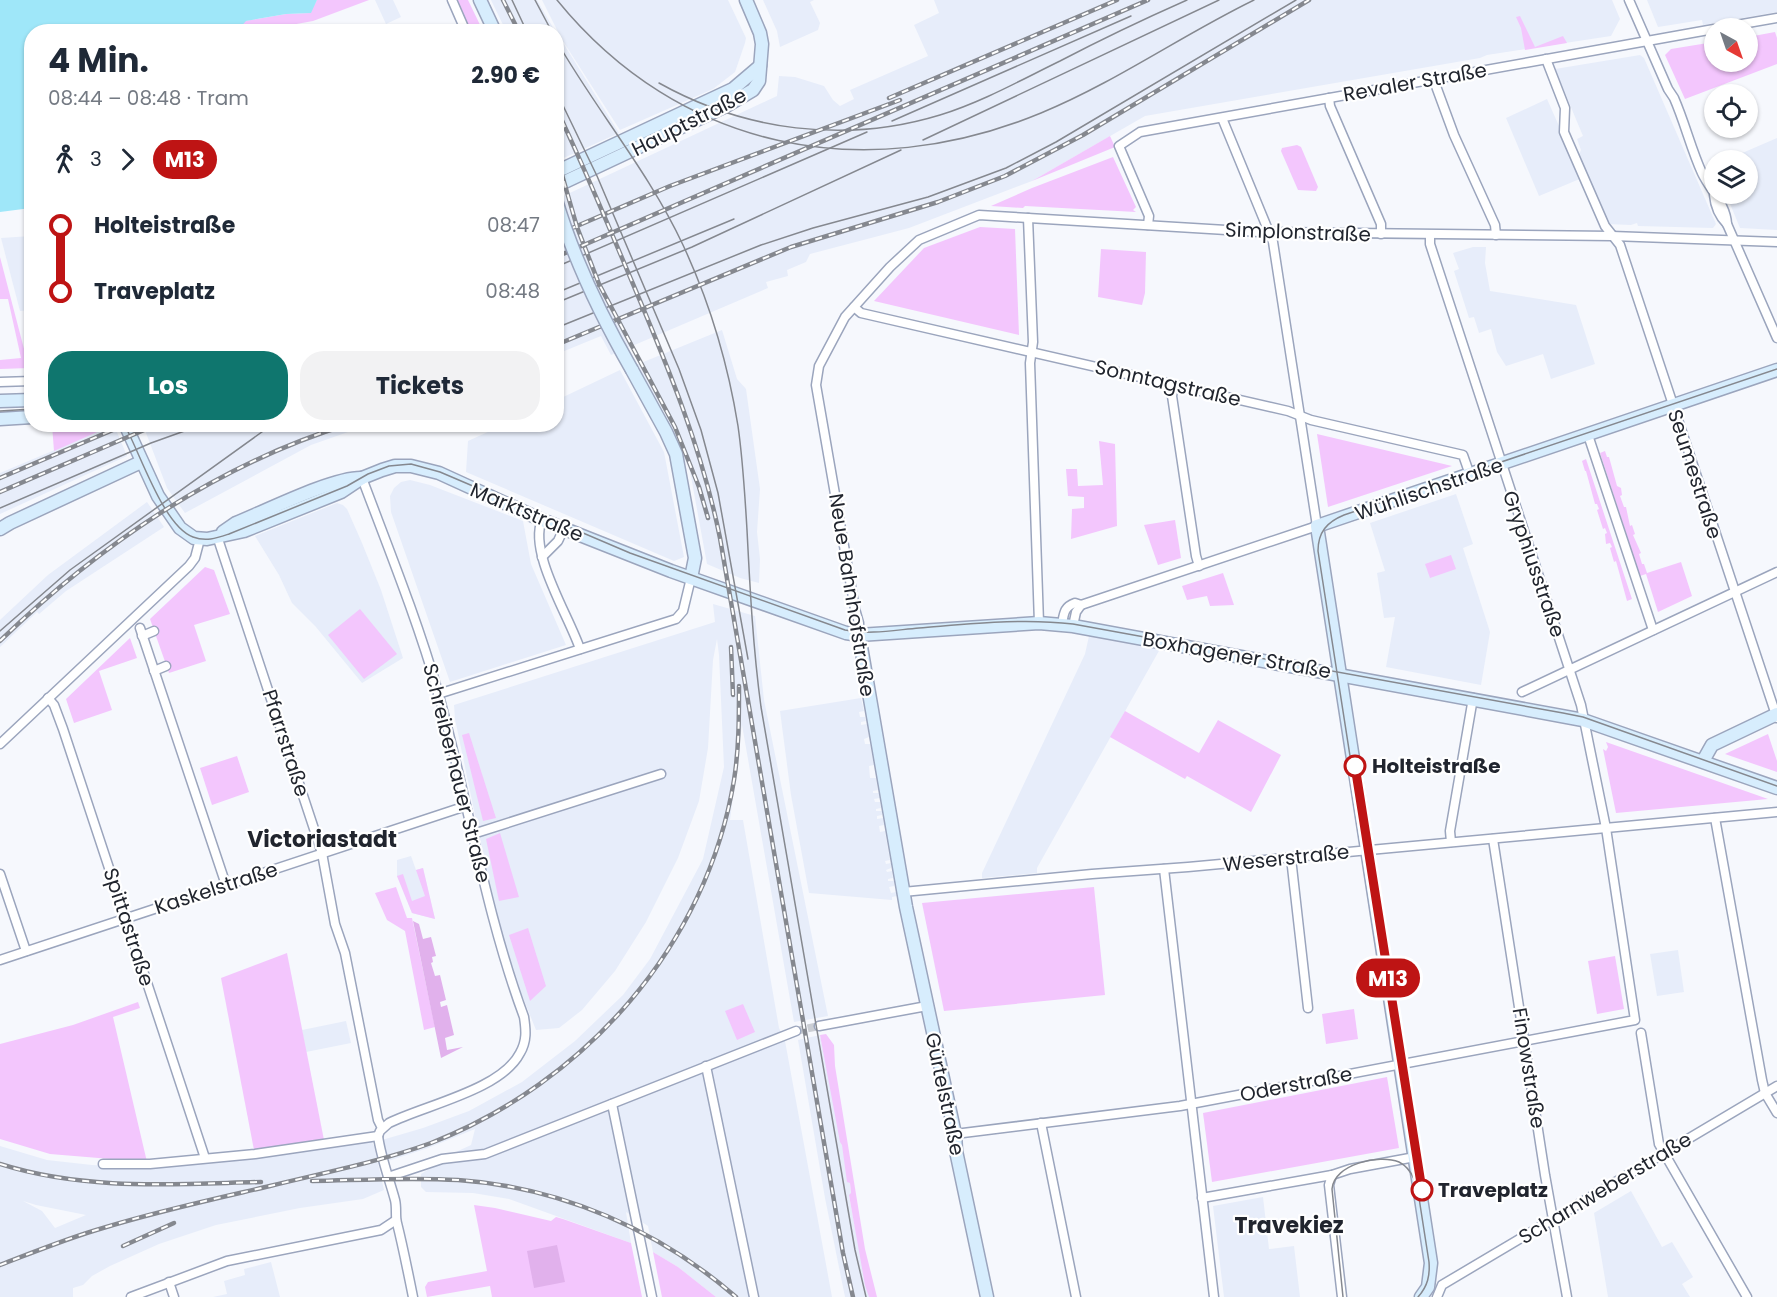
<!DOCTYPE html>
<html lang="de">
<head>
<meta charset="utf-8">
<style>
  body { margin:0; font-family:Poppins,sans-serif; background:#f2f2f3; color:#1f2937; height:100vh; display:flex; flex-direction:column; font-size:22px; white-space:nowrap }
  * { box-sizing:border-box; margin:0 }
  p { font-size:20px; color:#747a83 }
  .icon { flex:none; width:33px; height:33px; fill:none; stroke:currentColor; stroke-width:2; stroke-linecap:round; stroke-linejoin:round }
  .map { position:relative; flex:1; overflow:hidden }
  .panel { position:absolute; left:24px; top:24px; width:540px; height:408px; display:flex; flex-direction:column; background:#fff; border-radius:24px; box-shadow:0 2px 4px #0004 }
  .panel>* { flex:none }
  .badge { padding:0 12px; border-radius:20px; font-size:21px; line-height:39px }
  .needle { width:39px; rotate:140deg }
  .controls { position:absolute; left:1704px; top:18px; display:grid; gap:12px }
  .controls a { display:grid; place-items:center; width:54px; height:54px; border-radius:50%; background:#fff; box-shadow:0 2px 4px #0004; font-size:30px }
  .map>.badge { position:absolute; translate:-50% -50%; box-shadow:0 0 0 3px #fff }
  .legs { display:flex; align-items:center; gap:9px; height:66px; padding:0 24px; font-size:20px }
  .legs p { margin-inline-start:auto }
  .head { display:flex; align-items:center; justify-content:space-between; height:102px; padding:0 24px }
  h1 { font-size:33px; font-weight:700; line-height:45px }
  .action { display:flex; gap:12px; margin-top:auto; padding:12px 24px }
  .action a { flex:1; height:69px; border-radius:24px; background:#0f766e; color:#fff; font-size:24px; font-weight:700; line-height:69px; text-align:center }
  .action a+a { background:#f2f2f3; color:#1f2937 }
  ul { padding:0 24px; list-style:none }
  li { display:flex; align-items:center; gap:21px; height:66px; font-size:22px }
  li i { display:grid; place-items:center; width:9px; height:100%; margin:0 8px; background:currentColor }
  li i::after { content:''; width:15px; height:15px; margin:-8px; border:4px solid; border-radius:50%; background:#fff }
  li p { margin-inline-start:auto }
  li:first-child i { background:linear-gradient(#0000 50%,currentColor 0) }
  li:last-child i { background:linear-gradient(currentColor 50%,#0000 0) }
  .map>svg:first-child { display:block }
  .built { fill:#e7edfa; fill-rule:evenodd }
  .green { fill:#f3c6fd }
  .forest { fill:#e1b1ec }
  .water { fill:#9fe7f9 }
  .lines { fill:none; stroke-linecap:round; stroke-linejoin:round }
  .street-tunnel { stroke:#cbced4; stroke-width:8; stroke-dasharray:8 4; stroke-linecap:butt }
  .street-casing { stroke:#9ba5bd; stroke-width:11 }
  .secondary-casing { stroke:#9ba5bd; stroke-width:15 }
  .street { stroke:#fff; stroke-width:8 }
  .secondary { stroke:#d7edfd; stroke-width:12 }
  .tram { stroke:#85888f; stroke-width:1.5 }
  .rail-casing { stroke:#85888f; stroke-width:4.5 }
  .rail { stroke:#fff; stroke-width:2; stroke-dasharray:7; stroke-linecap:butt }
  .secondary-bridge-casing { stroke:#9ba5bd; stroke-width:15; stroke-linecap:butt }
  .secondary-bridge { stroke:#d7edfd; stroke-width:12 }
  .line-1-casing { stroke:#fff; stroke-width:14 }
  .line-1 { stroke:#be1414; stroke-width:9 }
  .stop-1-dot { fill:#fff; stroke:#be1414; stroke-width:3 }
  .labels { text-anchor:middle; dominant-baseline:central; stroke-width:4.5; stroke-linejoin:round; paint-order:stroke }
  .street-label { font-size:20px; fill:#21252e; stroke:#fff }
  .stop-label { font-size:20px; font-weight:bold; fill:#21252e; stroke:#fff; text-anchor:start }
  .quarter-label { font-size:22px; font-weight:bold; fill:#21252e; stroke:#fff }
</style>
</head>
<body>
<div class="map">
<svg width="1777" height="1297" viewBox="0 0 1777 1297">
  <rect width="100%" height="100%" fill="#f6f8fd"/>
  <g class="built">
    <polygon points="375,0 393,0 401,17 386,24"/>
    <polygon points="491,0 537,0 555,31 506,31"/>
    <polygon points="542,0 728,0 746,38 745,43 735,72 713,89 620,130 561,38"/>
    <polygon points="763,0 814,0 810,2 820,23 818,30 780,47 777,31"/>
    <polygon points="934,0 1612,0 1620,19 1611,36 1487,55 1480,58 1145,116 1032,181 909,228 810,254 806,262 787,270 788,276 766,282 768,288 611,355 601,336 557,354 557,199 777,96 779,76 795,77 824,86 833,100 840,106 854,99 850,90 928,56 914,25 939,13"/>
    <polygon points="1647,0 1777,0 1777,12 1703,25 1702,20 1658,27"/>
    <polygon points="557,33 619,133 557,161 556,161"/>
    <polygon points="1640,55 1644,58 1716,224 1713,228 1638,226 1637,223 1631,225 1607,224 1578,157 1581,150 1577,139 1583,136 1555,69"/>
    <polygon points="1547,99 1582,178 1539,196 1506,118"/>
    <polygon points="1777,138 1777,230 1740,228 1726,194 1748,194 1748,160 1726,160"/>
    <polygon points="31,236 31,310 20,311 1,238"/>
    <polygon points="1473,247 1486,247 1485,263 1490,291 1576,305 1595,364 1551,379 1543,354 1506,366 1497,352 1491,329 1479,333 1474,317 1469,318 1454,271 1459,269 1453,253"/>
    <polygon points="722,330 737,379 746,389 760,489 757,532 760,559 759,583 740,578 707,564 690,471 664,412 636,365"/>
    <polygon points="620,370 664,452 684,557 674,561 466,472 468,441 503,425 556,424 557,400"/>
    <polygon points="114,425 127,456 0,514 0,473"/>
    <polygon points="143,425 368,425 311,445 185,513 167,488"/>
    <polygon points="410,480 430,485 523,521 531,564 566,645 450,682 391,512 390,496 394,488 401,482"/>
    <polygon points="1456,494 1473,544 1463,548 1490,632 1481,685 1386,667 1395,617 1384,618 1377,573 1385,571 1370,523"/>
    <polygon points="147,502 164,527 66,591 39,614 37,612 0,647 0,620 48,575"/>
    <polygon points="337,503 343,505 347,509 362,543 381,590 403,658 362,683 316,627 292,603 279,575 255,536"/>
    <polygon points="713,604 755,616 764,700 828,1016 794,1022 742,725 730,820 743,820 779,1028 785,1041 832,1297 716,1297 678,1267 653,1252 648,1226 626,1212 631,1243 509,1199 473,1193 426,1192 421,1187 421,1174 458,1151 471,1145 475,1129 428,1148 388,1161 382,1140 423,1128 469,1111 522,1082 575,1041 623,995 650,959 703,859 724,767 719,655 717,639 713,660 708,748 699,801 678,858 646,922 615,971 582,1010 559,1028 536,1030 509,963 490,887 455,719 454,705 715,622"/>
    <polygon points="1089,636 1160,649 1037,868 1037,873 982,878 982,873 1085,654"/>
    <polygon points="861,698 864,711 859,712 860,717 865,717 866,721 861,722 861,725 867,724 869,737 864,739 865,744 870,744 874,765 869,766 870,778 876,778 878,790 873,791 873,793 879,793 880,798 874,799 875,802 880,802 881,808 876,809 876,811 882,811 882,815 877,816 877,819 883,818 884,825 879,826 880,832 885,831 890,860 885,861 886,864 891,863 891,868 886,870 887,872 892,871 893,878 888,879 888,881 894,881 894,886 889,887 891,893 896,892 897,896 892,897 892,900 809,893 791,795 780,711"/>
    <polygon points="411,856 416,870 423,868 435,919 412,913 397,876 397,860"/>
    <polygon points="1678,950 1684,992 1657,996 1650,954"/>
    <polygon points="346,1021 351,1043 306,1052 302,1030"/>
    <polygon points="820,1035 850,1183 851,1194 849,1196 869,1297 845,1297 825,1198 798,1040"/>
    <path d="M370 1139 374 1146 384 1190 363 1199 300 1208 216 1225 159 1244 110 1266 92 1276 83 1285 73 1288V1297H0V1146L47 1160 92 1165 135 1167ZM23 1201 36 1205 86 1215 55 1228 42 1211Z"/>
    <polygon points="1631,1191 1662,1247 1672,1242 1693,1277 1682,1284 1690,1297 1608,1297 1594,1213"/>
    <polygon points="1263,1197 1269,1249 1294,1246 1300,1297 1224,1297 1213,1206"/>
    <polygon points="271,1262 280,1297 213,1297 227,1294 224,1281 245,1275 244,1269"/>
  </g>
  <g class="green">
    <polygon points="317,0 369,0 313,21 269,29 266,31 237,32 245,21 286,14 310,13"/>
    <polygon points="457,0 468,0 483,31 471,31"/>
    <polygon points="1520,16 1535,47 1563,36 1567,43 1525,50 1521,28 1516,17"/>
    <polygon points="1775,32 1777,38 1777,64 1685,99 1665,55 1671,49 1714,42 1714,62 1748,62 1748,37"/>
    <polygon points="1110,136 1115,147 1032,181"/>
    <polygon points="1297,145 1301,147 1318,187 1316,191 1298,190 1281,151 1282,148"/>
    <polygon points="1113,157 1136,207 1133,210 1136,212 1025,206 1023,208 991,206 1032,188"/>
    <polygon points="980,227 1015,229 1019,335 874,301 924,248"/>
    <polygon points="1101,249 1146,252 1145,293 1142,305 1098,297"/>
    <polygon points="0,257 29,368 0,369 0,360 21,358 8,299 0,299"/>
    <polygon points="110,425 111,426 54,451 52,425"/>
    <polygon points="1317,434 1452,466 1328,507"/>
    <polygon points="1099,441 1115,444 1117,526 1071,539 1072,509 1084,508 1084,497 1068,496 1066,469 1077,469 1078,486 1103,485"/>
    <polygon points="1605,451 1607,457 1609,457 1617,486 1621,488 1622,495 1620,496 1624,507 1626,507 1630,526 1632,525 1635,534 1633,535 1641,553 1639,554 1642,564 1644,564 1647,573 1681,562 1692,596 1658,612 1646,574 1640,576 1600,453"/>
    <polygon points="1586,459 1632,599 1627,601 1616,561 1614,562 1610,548 1612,547 1610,543 1606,544 1605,534 1607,533 1605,528 1603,529 1597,510 1599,509 1597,504 1595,504 1586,471 1585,471 1582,461"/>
    <polygon points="1175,520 1181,558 1158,565 1144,525"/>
    <polygon points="1451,555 1456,569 1430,578 1425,564"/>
    <polygon points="205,567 214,570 230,614 194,625 206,661 169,673 150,619"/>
    <polygon points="1223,573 1234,605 1210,606 1207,596 1187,600 1182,586"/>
    <polygon points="360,609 397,654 364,679 328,635"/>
    <polygon points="130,638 137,658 99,671 112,710 74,723 66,699"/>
    <polygon points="1125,711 1199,753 1218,720 1281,755 1251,812 1187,776 1185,779 1110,737"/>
    <polygon points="469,733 496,818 483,821 462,735"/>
    <polygon points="1768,734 1777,761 1777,772 1725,754"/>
    <polygon points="1606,742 1768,799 1616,813 1603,749 1606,751 1608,747"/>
    <polygon points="237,756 249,792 212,805 200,768"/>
    <polygon points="500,833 519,897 499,901 486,839"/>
    <polygon points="423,868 435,919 412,913 397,876 403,874 412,901 425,896 416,870"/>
    <polygon points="396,887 407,918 412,918 435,1027 424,1030 405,931 387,920 375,893"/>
    <polygon points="1094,887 1105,995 944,1011 922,903"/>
    <polygon points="528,928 546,986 530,1001 509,935"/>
    <polygon points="287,953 324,1140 254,1150 221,978"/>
    <polygon points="1615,956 1624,1009 1597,1014 1588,961"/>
    <polygon points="138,1002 140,1008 113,1017 147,1162 50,1154 0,1139 0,1044 73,1025"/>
    <polygon points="743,1004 755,1032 737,1040 725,1011"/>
    <polygon points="1354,1009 1358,1039 1326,1044 1322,1014"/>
    <polygon points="826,1034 834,1045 835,1066 865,1249 877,1297 869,1297 865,1285 849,1195 851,1193 850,1183 847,1182 842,1145 840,1142 820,1035"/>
    <polygon points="1387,1077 1399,1148 1212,1182 1203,1113"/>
    <polygon points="474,1205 495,1208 551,1221 556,1217 563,1219 631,1243 642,1297 492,1297 490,1286 427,1297 425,1287 428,1282 487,1271"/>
    <polygon points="653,1252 678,1267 716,1297 662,1297"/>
  </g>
  <g class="forest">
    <polygon points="413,921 419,924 423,939 431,937 436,956 432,957 433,962 431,963 435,976 440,975 446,1000 440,1002 441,1007 447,1005 454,1035 445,1038 447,1050 463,1047 441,1058"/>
    <polygon points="557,1245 565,1282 534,1288 527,1251"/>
  </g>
  <polygon class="water" points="0,0 317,0 311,13 286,14 246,21 237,31 32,32 31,208 0,212"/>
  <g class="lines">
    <polyline class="street-tunnel" points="796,1031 819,1026"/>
    <g class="street-casing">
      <g id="street">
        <polyline points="452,0 466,32"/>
        <path d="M1629 0 1668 89 1674 98C1685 123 1691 149 1702 173 1710 190 1726 204 1727 224L1777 338"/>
        <polyline points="1719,28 1777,18"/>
        <polyline points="1546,59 1565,108 1564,132 1605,226 1620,245 1777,718"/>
        <polyline points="1433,78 1454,135 1495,225 1496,235"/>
        <polyline points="1329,98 1330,106 1381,224 1381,234"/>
        <path d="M1714 195C1715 206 1718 215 1727 224"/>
        <polyline points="1028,218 1033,342 1030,363 1039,623"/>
        <polyline points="1148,225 1149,216 1119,146 1140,132 1714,29"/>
        <polyline points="854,307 861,313 1288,411 1311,420 1463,455 1470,475"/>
        <polyline points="0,382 32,381"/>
        <polyline points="1174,385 1172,396 1196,556 1199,566"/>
        <polyline points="1588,435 1653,630"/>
        <path d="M362 478C389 550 417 619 438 692 468 800 485 912 524 1017 526 1030 527 1041 520 1053 501 1090 425 1105 389 1123L380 1131 378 1136"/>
        <path d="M542 520C528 552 569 616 580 649"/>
        <polyline points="217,536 322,853 335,924 345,953 378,1120 382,1128"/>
        <polyline points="542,557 558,541 564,528"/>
        <path d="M1062 624C1064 613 1064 607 1075 603L1081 605 1317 526 1273 242 1222 118"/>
        <polyline points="1073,626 1076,612 1081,605"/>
        <polyline points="140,628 226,885"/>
        <polyline points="859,635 859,623 855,609 816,385 819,366 845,317 890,267 919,240 979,215 1259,232 1612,236 1777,242"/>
        <polyline points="142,636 154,631"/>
        <polyline points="154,671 166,666"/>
        <polyline points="1522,692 1777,572"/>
        <polyline points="438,694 676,619 683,611 691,578"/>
        <polyline points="48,698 54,705 63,729 205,1158"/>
        <polyline points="0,744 189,566 195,558 200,539"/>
        <polyline points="1715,818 1762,1080 1765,1093 1777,1113"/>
        <polyline points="473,834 661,774"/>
        <polyline points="1493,839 1545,1175 1567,1297"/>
        <polyline points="1451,842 1450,831 1473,698"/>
        <polyline points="1291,858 1308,1008"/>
        <polyline points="1164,869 1214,1297"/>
        <polyline points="0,874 26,951"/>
        <polyline points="903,892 1092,874 1188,867 1777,812"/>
        <polyline points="0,960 466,806"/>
        <polyline points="819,1026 927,1006"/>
        <polyline points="1641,1033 1659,1144 1747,1297"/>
        <polyline points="706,1066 754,1297"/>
        <polyline points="612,1104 652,1297"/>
        <polyline points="1041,1123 1076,1297"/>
        <polyline points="955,1134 1180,1106 1635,1020 1606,828 1581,705 1430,244 1430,235"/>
        <path d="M378 1136C381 1158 389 1178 395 1200 397 1208 395 1216 397 1223 403 1247 408 1272 413 1297"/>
        <polyline points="103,1164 150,1164 255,1154 378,1136"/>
        <polyline points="1332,1175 1329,1185 1342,1297"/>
        <polyline points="388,1177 442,1159 485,1154 796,1031"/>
        <polyline points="1202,1198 1332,1175 1350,1169 1415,1157"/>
        <polyline points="169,1282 174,1297"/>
        <polyline points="131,1297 227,1261 381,1230 396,1220"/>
        <polyline points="1437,1297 1442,1285 1777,1086"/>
      </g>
    </g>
    <g class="secondary-casing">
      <g id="secondary">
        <polyline points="480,0 495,32"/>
        <polyline points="556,172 733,89 760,66"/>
        <polyline points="556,186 726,106 753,90 759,81 762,44 760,33 746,0"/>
        <polyline points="632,370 666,432 676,454 695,558 691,578"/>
        <polyline points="0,401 32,400"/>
        <polyline points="0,419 32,417"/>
        <polyline points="125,424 158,496 180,528 194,538 207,539 244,531 341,492 362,478 382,470 395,466 411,466 439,473 542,520 671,571 846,633 859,635 1039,623 1073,626 1583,720 1777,788"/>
        <polyline points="0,529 10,523 141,462"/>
        <path d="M223 532 236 523C266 511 333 477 362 478"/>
        <polyline points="859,635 906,907 955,1134 956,1151 987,1297"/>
        <polyline points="1703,761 1712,745 1777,714"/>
        <polyline points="1421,1297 1428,1287 1431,1263 1317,526 1777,370"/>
      </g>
    </g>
    <use href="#street" class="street"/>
    <use href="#secondary" class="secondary"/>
    <g class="tram">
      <polyline points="512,0 527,32"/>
      <polyline points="535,0 552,32"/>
      <path d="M557 0C680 151 864 186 1041 113 1116 82 1182 35 1254 0"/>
      <path d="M556 40C596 110 649 172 683 245 710 303 728 364 738 426 743 461 745 496 747 530 750 589 753 648 761 707L855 1250 866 1297"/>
      <path d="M659 83C745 131 845 144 940 115 982 102 1021 80 1060 61 1102 39 1144 19 1187 0"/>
      <polyline points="556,91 597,176 679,369 701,430 718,493 748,659"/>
      <polyline points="892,121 1131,16"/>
      <polyline points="923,140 1219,0"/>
      <polyline points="556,267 867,132"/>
      <polyline points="556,293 734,219"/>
      <polyline points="556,303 692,247 901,150"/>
      <polyline points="556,328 761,245 813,228 928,197 1006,168 1056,142 1296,0"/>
      <polyline points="0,411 32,409"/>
      <path d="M124 424C140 452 163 526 193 537 206 542 217 538 229 534L347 486 368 474 389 466 411 464 440 472 630 553 845 630C869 635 895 630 919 628 970 624 1022 618 1073 624L1563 713 1583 717 1777 786"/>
      <polyline points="0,508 151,443 204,424"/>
      <polyline points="0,631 70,570 273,424"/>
      <path d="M1343 1297 1332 1189C1334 1164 1379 1154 1399 1162 1407 1166 1411 1172 1414 1179"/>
      <path d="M1418 1297C1428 1286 1430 1275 1429 1262L1318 551C1318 532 1327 522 1344 515L1777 369"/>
    </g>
    <g class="rail-casing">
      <g id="rail">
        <polyline points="503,0 519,32"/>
        <polyline points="889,98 1117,0"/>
        <path d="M556 108C584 166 608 225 633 284 668 367 702 449 720 538L843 1253 853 1297"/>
        <polyline points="556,154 577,227 599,284 675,427 699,487 708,518"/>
        <polyline points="556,235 670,186 900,100"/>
        <polyline points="556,257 1148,0"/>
        <polyline points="556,345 791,247 938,202 1005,176 1083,135 1309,0"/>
        <polyline points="0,478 127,424"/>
        <polyline points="0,492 158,424"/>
        <path d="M0 641C98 546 218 464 349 424"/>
        <polyline points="731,647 733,695"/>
        <path d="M0 1164C85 1191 173 1184 261 1182"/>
        <path d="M312 1181C361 1180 410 1177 458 1180 561 1187 659 1230 736 1297"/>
        <polyline points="123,1246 174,1223"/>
        <path d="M0 1265C34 1252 68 1238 103 1228 158 1211 214 1199 270 1186 323 1173 379 1162 431 1143 585 1083 707 945 734 780 739 749 739 717 739 686"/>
      </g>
    </g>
    <use href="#rail" class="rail"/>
    <g class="secondary-bridge-casing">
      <path id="secondary-bridge" d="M556 200C574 260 601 316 632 370"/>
    </g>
    <use href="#secondary-bridge" class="secondary-bridge"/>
  </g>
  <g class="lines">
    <g class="line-1-casing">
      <polyline id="line-1" points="1355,766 1422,1190"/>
    </g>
    <use href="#line-1" class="line-1"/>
  </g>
  <g class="stop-1-dot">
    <circle cx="1355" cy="766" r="10"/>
    <circle cx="1422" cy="1190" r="10"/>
  </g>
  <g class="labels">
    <g class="street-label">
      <text transform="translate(1415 82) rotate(-10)">Revaler Straße</text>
      <text transform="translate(689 122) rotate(-27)">Hauptstraße</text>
      <text transform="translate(1298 232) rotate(2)">Simplonstraße</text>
      <text transform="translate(1168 383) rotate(13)">Sonntagstraße</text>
      <text transform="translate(1695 474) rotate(72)">Seumestraße</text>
      <text transform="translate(1429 489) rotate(-19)">Wühlischstraße</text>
      <text transform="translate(527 512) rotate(23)">Marktstraße</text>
      <text transform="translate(1534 564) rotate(71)">Gryphiusstraße</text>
      <text transform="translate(852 595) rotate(81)">Neue Bahnhofstraße</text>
      <text transform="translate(1237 655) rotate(10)">Boxhagener Straße</text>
      <text transform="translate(286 743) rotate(72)">Pfarrstraße</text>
      <text transform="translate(457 773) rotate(76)">Schreiberhauer Straße</text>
      <text transform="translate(1286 858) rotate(-6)">Weserstraße</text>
      <text transform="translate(216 888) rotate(-18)">Kaskelstraße</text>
      <text transform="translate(129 927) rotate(72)">Spittastraße</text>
      <text transform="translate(1529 1068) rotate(81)">Finowstraße</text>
      <text transform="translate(1296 1084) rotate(-11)">Oderstraße</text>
      <text transform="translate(945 1094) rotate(78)">Gürtelstraße</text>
      <text transform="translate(1605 1188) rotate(-31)">Scharnweberstraße</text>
    </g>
    <g class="stop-label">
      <text x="1372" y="766">Holteistraße</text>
      <text x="1438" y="1190">Traveplatz</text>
    </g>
    <g class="quarter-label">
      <text x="322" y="839">Victoriastadt</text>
      <text x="1289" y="1225">Travekiez</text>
    </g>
  </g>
</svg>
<div class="controls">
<a><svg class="needle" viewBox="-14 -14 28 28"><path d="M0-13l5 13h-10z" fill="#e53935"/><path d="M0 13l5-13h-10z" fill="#747a83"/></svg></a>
<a><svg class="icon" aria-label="locate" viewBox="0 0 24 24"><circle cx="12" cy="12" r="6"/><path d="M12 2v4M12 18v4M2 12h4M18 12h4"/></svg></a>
<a><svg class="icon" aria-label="layers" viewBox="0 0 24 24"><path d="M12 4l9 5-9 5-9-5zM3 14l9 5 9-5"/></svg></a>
</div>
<b class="badge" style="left:1388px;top:978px;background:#be1414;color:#fff">M13</b>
<section class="panel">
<div class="head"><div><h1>4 Min.</h1><p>08:44 – 08:48 · Tram</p></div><b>2.90 €</b></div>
<div class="legs"><svg class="icon" aria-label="walk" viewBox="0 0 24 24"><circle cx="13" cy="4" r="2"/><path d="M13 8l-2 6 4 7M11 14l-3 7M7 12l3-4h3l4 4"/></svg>3<svg class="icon" aria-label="forward" viewBox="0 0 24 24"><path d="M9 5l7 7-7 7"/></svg><b class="badge" style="background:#be1414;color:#fff">M13</b></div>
<ul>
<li><i style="color:#be1414"></i><b>Holteistraße</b><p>08:47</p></li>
<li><i style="color:#be1414"></i><b>Traveplatz</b><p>08:48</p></li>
</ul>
<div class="action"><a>Los</a><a>Tickets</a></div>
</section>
</div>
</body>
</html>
